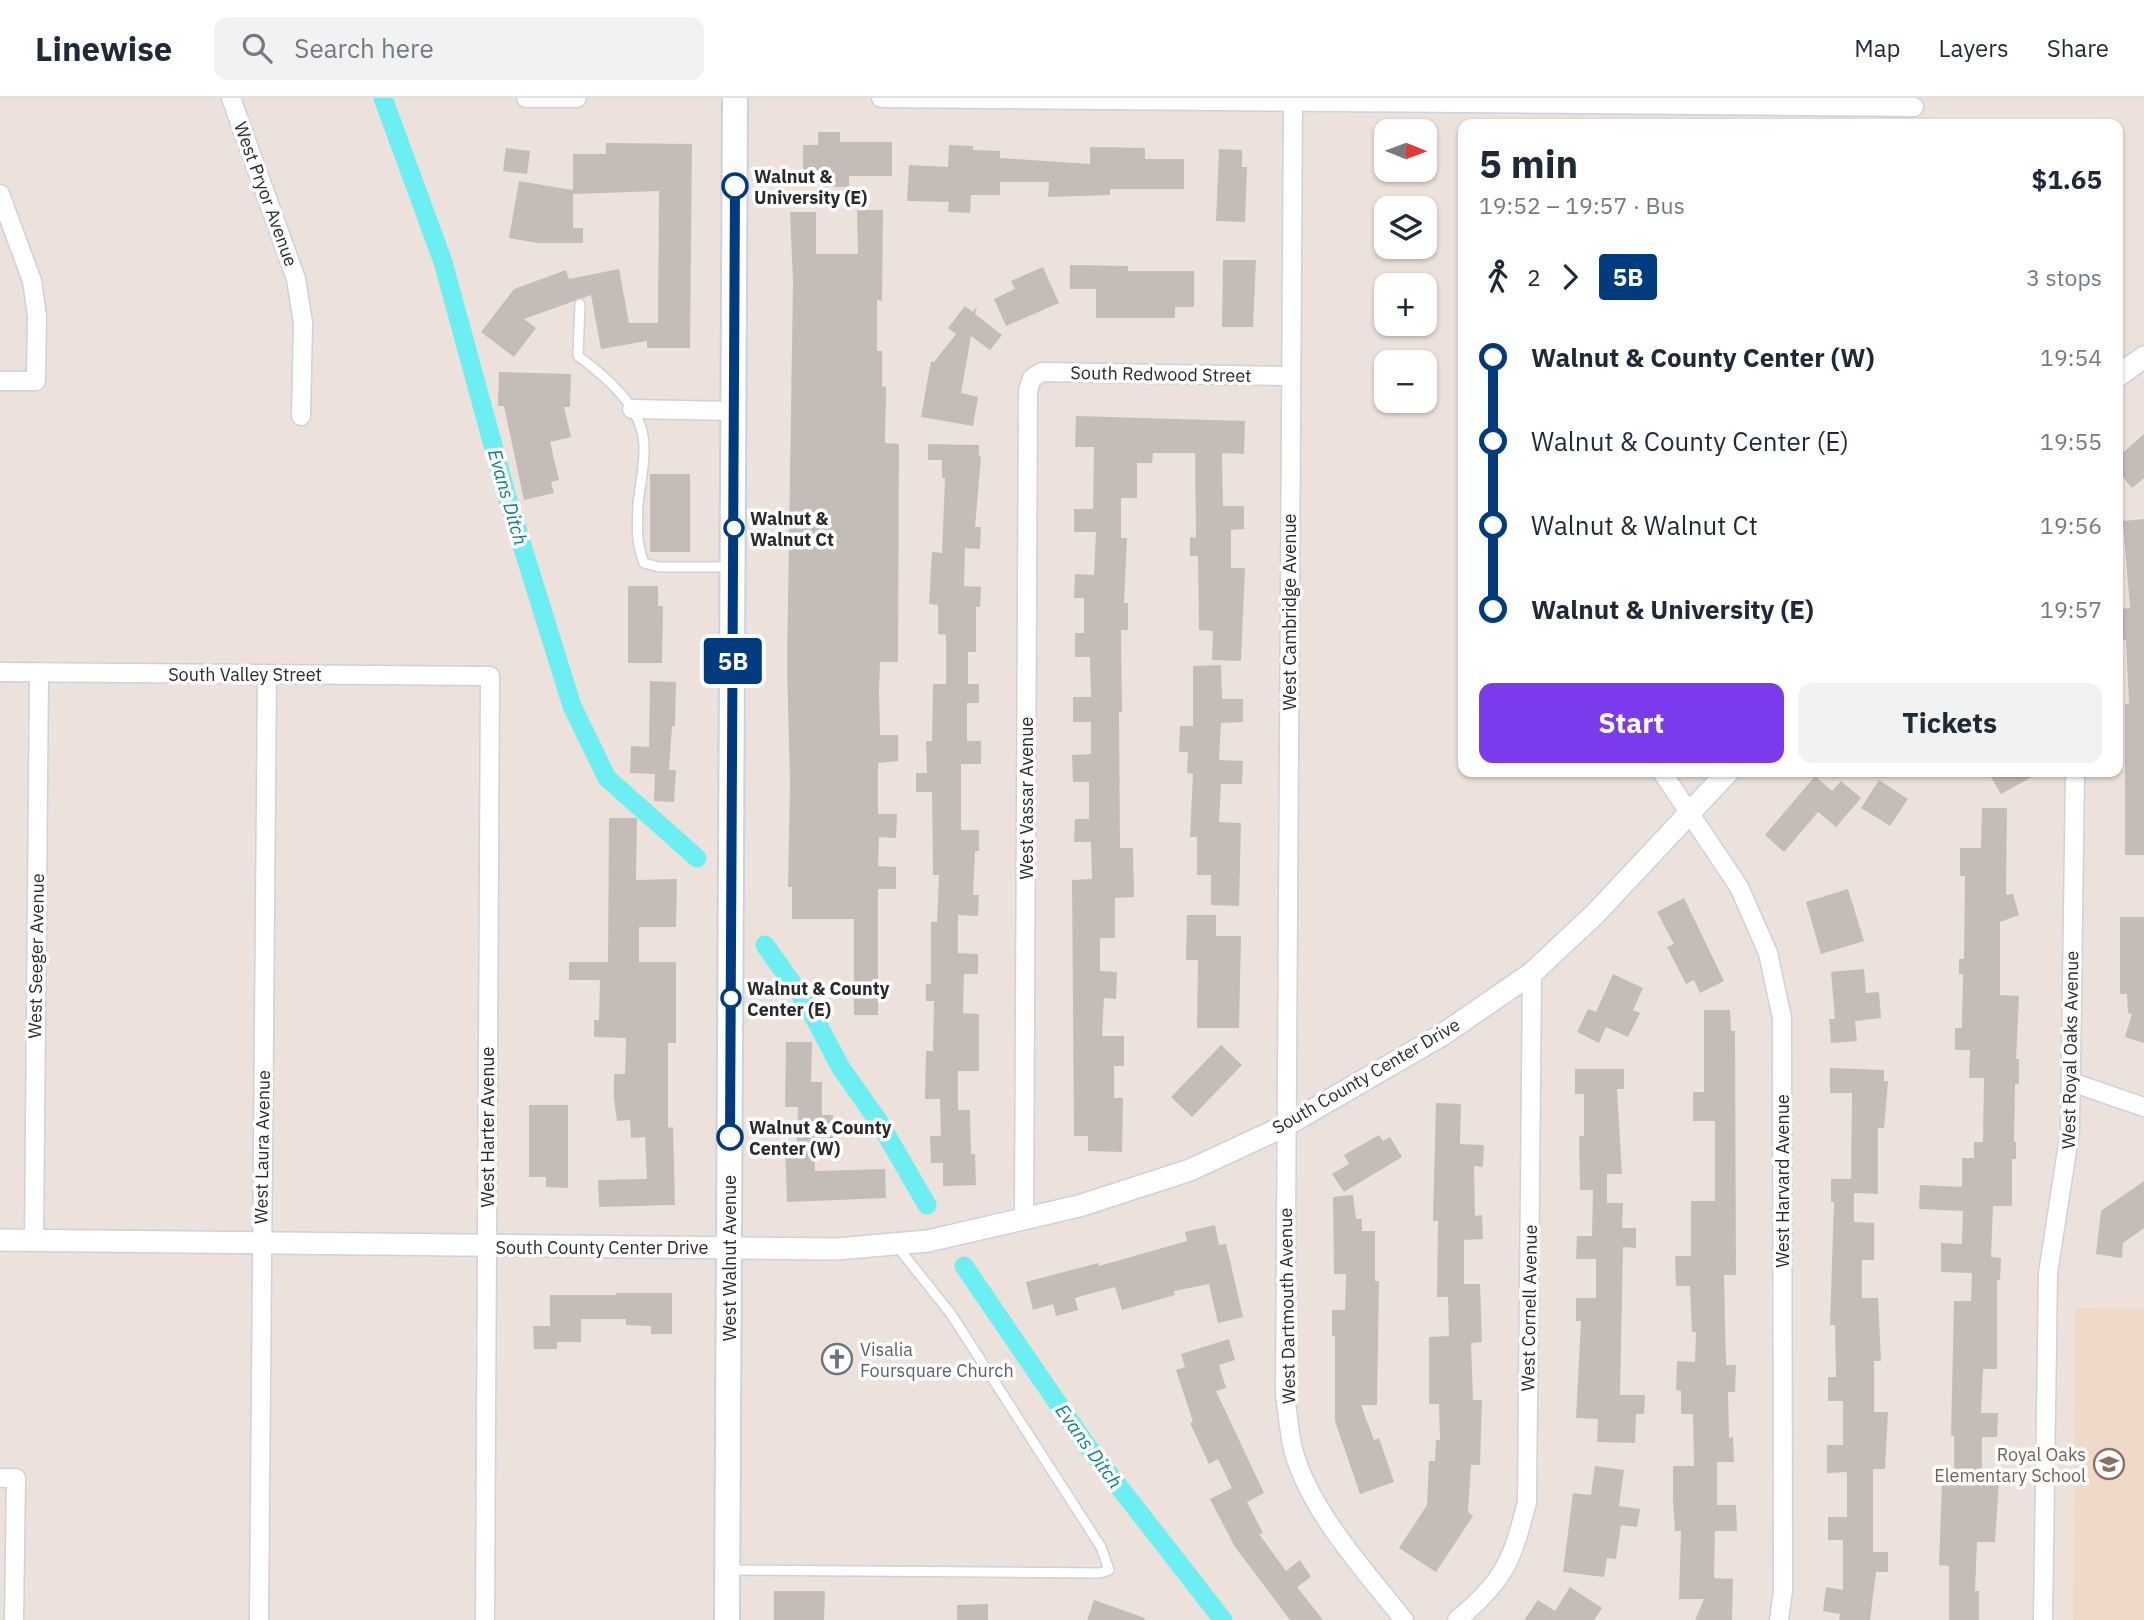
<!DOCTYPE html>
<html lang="en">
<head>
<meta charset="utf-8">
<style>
  body { margin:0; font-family:"IBM Plex Sans",sans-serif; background:#f2f2f3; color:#1f2937; height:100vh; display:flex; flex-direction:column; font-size:26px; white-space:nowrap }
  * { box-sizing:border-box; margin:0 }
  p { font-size:23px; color:#747a83 }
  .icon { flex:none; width:38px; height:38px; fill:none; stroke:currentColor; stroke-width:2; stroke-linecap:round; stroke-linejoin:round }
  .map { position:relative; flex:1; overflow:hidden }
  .side { position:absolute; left:1458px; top:21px; width:665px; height:658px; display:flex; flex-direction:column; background:#fff; border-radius:14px; box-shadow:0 2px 5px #0004 }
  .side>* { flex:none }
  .badge { padding:0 14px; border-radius:5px; font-size:24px; line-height:46px }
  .needle { width:46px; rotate:91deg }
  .tools { position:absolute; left:1374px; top:21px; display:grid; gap:14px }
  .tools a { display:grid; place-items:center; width:63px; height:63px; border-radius:14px; background:#fff; box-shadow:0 2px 5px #0004; font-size:35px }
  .map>.badge { position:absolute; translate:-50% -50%; box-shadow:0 0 0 4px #fff }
  .legs { display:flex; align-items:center; gap:10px; height:77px; padding:0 21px; font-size:23px }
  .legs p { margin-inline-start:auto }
  .summary { display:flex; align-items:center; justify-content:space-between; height:119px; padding:0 21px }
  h1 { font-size:38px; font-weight:700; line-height:52px }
  .primary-button { display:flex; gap:14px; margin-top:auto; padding:14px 21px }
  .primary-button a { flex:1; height:80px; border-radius:14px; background:#7c3aed; color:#fff; font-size:28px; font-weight:700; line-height:80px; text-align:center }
  .primary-button a+a { background:#f2f2f3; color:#1f2937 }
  ul { padding:0 21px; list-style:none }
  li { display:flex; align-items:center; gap:24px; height:84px; font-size:26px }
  li i { display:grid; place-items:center; width:10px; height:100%; margin:0 9px; background:currentColor }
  li i::after { content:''; width:18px; height:18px; margin:-9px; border:5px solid; border-radius:50%; background:#fff }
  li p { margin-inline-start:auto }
  li:first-child i { background:linear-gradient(#0000 50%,currentColor 0) }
  li:last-child i { background:linear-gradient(currentColor 50%,#0000 0) }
  header { display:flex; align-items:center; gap:42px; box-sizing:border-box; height:98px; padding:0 35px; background:#fff; border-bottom:2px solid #e0e1e3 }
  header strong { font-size:33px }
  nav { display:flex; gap:38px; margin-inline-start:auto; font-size:24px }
  .search { width:490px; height:63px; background:#f2f2f3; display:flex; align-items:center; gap:18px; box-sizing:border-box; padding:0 24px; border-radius:14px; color:#747a83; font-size:26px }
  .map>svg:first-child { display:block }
  .education { fill:#efdaca }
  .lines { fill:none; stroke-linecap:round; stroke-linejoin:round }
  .canal { stroke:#6beff2; stroke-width:19 }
  .building { fill:#c4bdb7 }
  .service-casing { stroke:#cad2dc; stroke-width:12 }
  .minor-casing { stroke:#cad2dc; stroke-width:21 }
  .tertiary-casing { stroke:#cad2dc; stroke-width:24 }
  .secondary-casing { stroke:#cad2dc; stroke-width:28 }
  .service { stroke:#fff; stroke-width:9 }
  .minor { stroke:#fff; stroke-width:18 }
  .tertiary { stroke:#fff; stroke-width:21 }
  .secondary { stroke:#fff; stroke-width:24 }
  .line-1-casing { stroke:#fff; stroke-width:16 }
  .line-1 { stroke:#003b80; stroke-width:10 }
  .stop-1-dot { fill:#fff; stroke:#003b80; stroke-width:3.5 }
  .labels { text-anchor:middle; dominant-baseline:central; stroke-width:7; stroke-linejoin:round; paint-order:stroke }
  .stop-label { font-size:18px; font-weight:bold; fill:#2a2a2a; stroke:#fff; text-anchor:start }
  .street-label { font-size:18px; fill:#2a2a2a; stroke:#fff }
  .worship-label { font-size:18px; fill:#5b616d; stroke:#fff; text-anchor:start }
  .education-label { font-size:18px; fill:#785e54; stroke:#fff; text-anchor:end }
  .water-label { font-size:19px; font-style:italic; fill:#0a8291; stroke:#fff }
</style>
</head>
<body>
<header>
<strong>Linewise</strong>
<div class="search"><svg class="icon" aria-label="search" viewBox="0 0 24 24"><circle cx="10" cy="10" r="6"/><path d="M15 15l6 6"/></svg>Search here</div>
<nav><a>Map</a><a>Layers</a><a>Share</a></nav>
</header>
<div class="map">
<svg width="2144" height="1522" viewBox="0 0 2144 1522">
  <rect width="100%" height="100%" fill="#ede1db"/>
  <polygon class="education" points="2075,1210 2144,1211 2144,1522 2073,1522"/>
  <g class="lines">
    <g class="canal">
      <polyline points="383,0 443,164 507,399 572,608 607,680 697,760"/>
      <polyline points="765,847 807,906 841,970 879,1024 927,1107"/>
      <polyline points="964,1168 1085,1345 1223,1522"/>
    </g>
  </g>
  <g class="building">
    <polygon points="818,34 840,34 840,44 892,44 892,78 849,78 849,89 824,89 824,77 803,77 803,47 818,47"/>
    <polygon points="606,45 692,46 690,250 647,250 647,243 601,251 591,197 524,221 536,230 514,259 481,234 514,191 566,172 569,181 619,171 629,225 658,225 659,93 573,96 573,130 583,130 583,145 538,145 509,140 519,83 573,92 573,56 606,56"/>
    <polygon points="949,47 973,48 973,52 1000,53 1000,60 1090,66 1090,49 1145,50 1145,61 1184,61 1184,91 1110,91 1110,97 1048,99 1049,84 1000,84 1000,97 971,97 970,115 948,114 949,104 907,103 909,67 948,69"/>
    <polygon points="506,50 530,53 527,76 503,73"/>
    <polygon points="1219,51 1242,52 1242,69 1247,69 1245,124 1216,123"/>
    <polygon points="857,112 883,112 882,203 877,202 877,253 882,253 882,288 886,289 885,345 899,346 898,564 880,564 879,594 880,637 898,637 898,663 878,665 878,716 897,716 896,740 879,739 878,768 896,769 896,791 878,791 878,917 854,917 854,821 792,821 792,789 788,789 790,684 787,567 793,183 790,114 816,114 816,156 858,156"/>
    <polygon points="1223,162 1256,162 1253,229 1222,229"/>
    <polygon points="1070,167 1128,168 1128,173 1194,173 1194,209 1175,209 1175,220 1096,220 1096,191 1070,191"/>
    <polygon points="1043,169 1059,205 1006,228 994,201 1015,191 1011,183"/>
    <polygon points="965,208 973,214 977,208 975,216 1002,237 990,252 971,238 961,295 978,299 973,328 921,319 931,263 934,264 956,236 948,230"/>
    <polygon points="499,274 571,276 570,309 564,309 571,339 550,344 559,382 551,384 554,395 524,402 504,308 498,308"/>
    <polygon points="1076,318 1245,323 1244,356 1222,355 1223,408 1244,408 1244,431 1231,432 1231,470 1245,470 1241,563 1212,562 1213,533 1199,532 1198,458 1190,458 1190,439 1196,440 1195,355 1153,355 1152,365 1137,365 1137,400 1121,400 1121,440 1127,440 1124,505 1128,505 1128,532 1121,532 1122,614 1119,614 1120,750 1133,750 1134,799 1115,800 1115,840 1100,840 1100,873 1117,874 1116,901 1104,900 1102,938 1124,938 1124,968 1114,968 1114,1000 1123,1000 1122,1054 1088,1053 1088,1038 1074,1038 1072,782 1092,781 1091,744 1074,744 1075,721 1089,721 1089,684 1073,684 1072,657 1091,656 1091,624 1073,624 1073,599 1091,599 1090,559 1075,559 1075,535 1084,535 1084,500 1074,500 1075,476 1094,477 1096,434 1074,434 1074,411 1093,411 1094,349 1075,349"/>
    <polygon points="2144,336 2144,380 2132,390 2118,373 2118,359"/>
    <polygon points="928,346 979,347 979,358 981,359 975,429 981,429 980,451 965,450 964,488 981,489 980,509 976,509 976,554 968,554 968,586 979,586 979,605 967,605 967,643 981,643 981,666 961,666 961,732 979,732 979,753 975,753 973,797 979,797 978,818 958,817 958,855 978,856 978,876 964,876 963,915 979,916 979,973 958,973 958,1012 970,1012 971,1056 975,1056 976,1087 943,1088 943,1065 931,1065 930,1038 941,1038 940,1001 925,1001 926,953 933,953 934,903 926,903 926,886 931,886 931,824 937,824 939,777 933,777 932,694 916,694 916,675 927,675 926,643 932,643 933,586 946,586 946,537 938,536 938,507 929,506 932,454 942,455 945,380 942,380 942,362 928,362"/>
    <rect x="650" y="376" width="40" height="78"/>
    <polygon points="2144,421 2144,757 2125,757 2125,606 2129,606 2126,542 2121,542 2120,511 2130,510 2123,423"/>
    <polygon points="628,488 658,488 658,508 663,508 662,565 628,565"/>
    <polygon points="1221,567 1222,601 1243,601 1243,624 1221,625 1219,662 1243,663 1242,686 1221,686 1219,724 1241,725 1239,808 1211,807 1211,777 1197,777 1197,739 1190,739 1193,676 1187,675 1188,654 1179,654 1180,628 1193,628 1193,568"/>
    <polygon points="650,583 676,584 675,628 672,628 669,672 676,672 674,704 654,703 655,676 630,675 631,648 649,649"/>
    <polygon points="1988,674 2041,674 2001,696"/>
    <polygon points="1815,678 1832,693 1841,683 1861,700 1836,729 1818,714 1784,754 1765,737"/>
    <polygon points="1879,682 1908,701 1890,728 1861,710"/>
    <polygon points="1982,710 2007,710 2006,797 2013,796 2019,817 2000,824 2000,897 2019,898 2016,961 2019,961 2019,986 2015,986 2014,1044 2016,1044 2016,1061 2012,1061 2012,1108 1993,1108 1991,1159 2001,1160 2000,1182 1997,1182 1997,1271 1983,1271 1981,1315 1998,1315 1997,1339 1982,1339 1982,1383 1999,1383 1995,1444 1977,1444 1975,1493 1979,1493 1979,1522 1949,1522 1949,1468 1939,1467 1942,1383 1954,1383 1954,1338 1951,1337 1954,1203 1971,1203 1972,1175 1941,1174 1941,1145 1962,1146 1963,1113 1919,1111 1920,1087 1962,1089 1962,1060 1974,1060 1974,1044 1983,1044 1984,980 1969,980 1970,952 1955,952 1955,930 1962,930 1963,876 1959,876 1959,861 1964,861 1965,778 1960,778 1960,750 1981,750"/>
    <polygon points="609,720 637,720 636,782 677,781 676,829 639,829 639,864 676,864 676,945 668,945 668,1030 673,1029 675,1107 599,1109 598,1082 647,1081 645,1039 631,1040 630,1022 617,1023 614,1001 614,976 625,976 626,940 594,939 594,922 599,922 600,882 569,882 569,864 608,864"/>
    <polygon points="1848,791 1864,843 1821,856 1806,804"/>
    <polygon points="1684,800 1724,883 1700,895 1694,882 1686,886 1667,849 1674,846 1657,814"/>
    <polygon points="1187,817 1216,817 1216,838 1241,838 1239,930 1197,930 1198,862 1186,862"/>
    <polygon points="2120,819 2144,819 2144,945 2125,939 2132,916 2128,915 2127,896 2120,896"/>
    <polygon points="1864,871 1866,895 1879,894 1881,920 1855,923 1857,943 1831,945 1829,921 1835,921 1831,874"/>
    <polygon points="1613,876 1643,890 1633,912 1640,915 1628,939 1606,929 1599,945 1577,934 1588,911 1596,914"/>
    <polygon points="1704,912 1730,912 1731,933 1735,933 1736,1177 1724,1177 1726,1267 1736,1267 1735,1294 1728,1294 1729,1340 1733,1339 1734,1364 1717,1364 1717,1407 1736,1407 1737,1433 1715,1433 1714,1480 1733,1481 1732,1522 1695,1522 1704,1501 1679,1501 1681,1433 1675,1433 1673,1403 1673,1368 1694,1368 1693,1316 1681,1316 1681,1293 1676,1292 1677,1263 1695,1264 1696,1234 1692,1234 1690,1188 1676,1188 1675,1158 1691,1158 1691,1103 1715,1103 1715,1023 1693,1023 1693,994 1704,994"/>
    <polygon points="786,944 812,944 811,984 822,984 822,1017 833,1017 833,1040 814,1040 815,1073 885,1071 886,1100 787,1104 785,1048 797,1047 798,1009 785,1009"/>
    <polygon points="1221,947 1242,967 1192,1019 1171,999"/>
    <polygon points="1830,970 1884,972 1884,983 1888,983 1884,1030 1878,1030 1878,1096 1854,1095 1854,1124 1874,1125 1874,1162 1862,1162 1862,1200 1878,1200 1881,1263 1874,1263 1874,1314 1888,1314 1885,1371 1873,1371 1873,1454 1888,1454 1888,1474 1876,1474 1870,1522 1839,1522 1840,1516 1823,1513 1826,1489 1843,1492 1843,1442 1828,1442 1828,1419 1847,1419 1847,1374 1827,1375 1827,1347 1843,1347 1843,1303 1828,1303 1828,1279 1836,1279 1835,1227 1830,1227 1834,1104 1831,1104 1831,1081 1851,1081 1852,995 1830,995"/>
    <polygon points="1575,971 1624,971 1624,991 1617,991 1622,1076 1607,1076 1607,1105 1623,1105 1622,1130 1636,1130 1636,1150 1623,1149 1620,1297 1645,1297 1644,1316 1636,1316 1635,1345 1597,1344 1598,1321 1576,1320 1581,1223 1576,1223 1576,1200 1596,1200 1596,1161 1576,1161 1577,1138 1592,1138 1593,1092 1580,1092 1579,1038 1584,1038 1584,996 1575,996"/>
    <polygon points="1436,1005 1461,1006 1460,1046 1484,1047 1483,1069 1474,1068 1475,1118 1482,1117 1483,1141 1464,1142 1464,1186 1480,1186 1482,1244 1471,1245 1473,1302 1482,1302 1480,1367 1471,1367 1468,1414 1473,1418 1436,1474 1399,1450 1427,1407 1429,1363 1435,1363 1436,1342 1440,1342 1439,1306 1429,1306 1429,1239 1449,1238 1448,1199 1437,1199 1438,1123 1433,1123"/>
    <polygon points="529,1007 568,1007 568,1090 546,1089 546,1079 529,1079"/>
    <polygon points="1379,1037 1383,1043 1390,1039 1402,1059 1344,1094 1332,1076 1349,1066 1344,1057"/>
    <polygon points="2144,1083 2144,1130 2123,1145 2122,1160 2096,1156 2101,1113"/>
    <polygon points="1353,1097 1356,1121 1362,1121 1362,1133 1375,1133 1375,1183 1379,1183 1377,1307 1361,1307 1374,1342 1379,1340 1394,1384 1360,1396 1335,1323 1335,1238 1332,1238 1332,1212 1345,1212 1346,1176 1334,1176 1333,1099"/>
    <polygon points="1215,1127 1219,1147 1226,1146 1243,1219 1218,1225 1209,1186 1174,1193 1175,1197 1122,1212 1115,1189 1075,1200 1078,1212 1056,1218 1053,1206 1033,1212 1026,1184 1098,1165 1099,1168 1187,1143 1185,1134"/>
    <polygon points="616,1195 672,1195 672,1236 651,1236 651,1228 626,1227 626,1221 581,1221 581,1244 557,1244 557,1251 534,1251 533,1228 550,1228 550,1197 616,1197"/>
    <polygon points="1229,1241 1235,1262 1219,1267 1226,1290 1216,1293 1264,1395 1247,1404 1263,1435 1259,1436 1286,1473 1300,1462 1311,1479 1297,1489 1323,1522 1290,1522 1235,1449 1210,1401 1232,1390 1218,1361 1209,1366 1190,1325 1193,1324 1176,1272 1185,1269 1181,1256"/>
    <polygon points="1595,1368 1624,1372 1619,1408 1640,1411 1637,1429 1621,1427 1616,1461 1607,1460 1604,1479 1563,1474 1573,1395 1591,1397"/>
    <polygon points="1570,1489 1602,1510 1594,1522 1524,1522 1538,1502 1555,1513"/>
    <polygon points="774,1493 825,1493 824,1522 774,1522"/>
    <polygon points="1094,1502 1145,1520 1144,1522 1087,1522"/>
    <polygon points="988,1506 988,1522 957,1522 957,1507"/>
  </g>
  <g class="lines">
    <g class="service-casing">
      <g id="service">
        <path d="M580 206 578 258C605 278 643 309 644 347 645 366 640 387 638 406 637 427 636 446 644 465L659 469H730"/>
        <polyline points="729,1472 1100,1475 1109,1472 1101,1449 951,1216 896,1147"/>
      </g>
    </g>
    <g class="minor-casing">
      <g id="minor">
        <polyline points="231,0 296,181 303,225 301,318"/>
        <polyline points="526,0 577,0"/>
        <polyline points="881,0 1914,9"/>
        <path d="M1293 0 1285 1298C1288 1315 1289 1334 1293 1351 1309 1412 1365 1473 1404 1522"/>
        <polyline points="0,96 32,183 37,218 36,283 0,283"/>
        <polyline points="632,311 734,313"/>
        <polyline points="0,574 490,578 485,1522"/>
        <polyline points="1662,674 1739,789 1768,855 1782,920 1783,1493 1779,1522"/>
        <polyline points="2071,984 2144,1009"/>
        <polyline points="1024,1122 1028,293 1032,280 1042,274 1291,278"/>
        <polyline points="34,1143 39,574"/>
        <polyline points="0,1380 16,1380 14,1522"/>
        <polyline points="259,1522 267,576"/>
        <path d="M1457 1522C1505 1482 1512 1463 1527 1404L1532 875"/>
        <polyline points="2043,1522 2048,1175 2070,1033 2075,674"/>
      </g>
    </g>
    <g class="tertiary-casing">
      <g id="tertiary">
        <polyline points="2118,278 2144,259"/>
        <polyline points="0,1142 836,1151 928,1143 1079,1108 1190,1072 1285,1028 1442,937 1532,875 1595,816 1728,674"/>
      </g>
    </g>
    <g class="secondary-casing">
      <polyline id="secondary" points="727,1522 735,0"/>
    </g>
    <use href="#service" class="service"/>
    <use href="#minor" class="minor"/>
    <use href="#tertiary" class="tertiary"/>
    <use href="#secondary" class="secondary"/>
  </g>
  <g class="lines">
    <g class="line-1-casing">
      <polyline id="line-1" points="730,1039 735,88"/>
    </g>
    <use href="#line-1" class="line-1"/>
  </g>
  <defs>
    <g id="church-ring" transform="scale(1.575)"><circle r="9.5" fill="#fff" stroke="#6b7280" stroke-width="1.5"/><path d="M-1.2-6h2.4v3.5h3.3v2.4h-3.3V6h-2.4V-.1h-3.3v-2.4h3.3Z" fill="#6b7280"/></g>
    <g id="school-ring" transform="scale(1.575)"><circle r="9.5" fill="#fff" stroke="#8d6e63" stroke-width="1.5"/><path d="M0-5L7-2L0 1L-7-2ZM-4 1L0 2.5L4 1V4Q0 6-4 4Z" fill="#8d6e63"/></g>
  </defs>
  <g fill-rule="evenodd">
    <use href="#church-ring" x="837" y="1261"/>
    <use href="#school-ring" x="2109" y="1366"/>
  </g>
  <g class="stop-1-dot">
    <circle cx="735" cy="88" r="12"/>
    <circle cx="734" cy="430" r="9"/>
    <circle cx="731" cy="900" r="9"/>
    <circle cx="730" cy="1039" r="12"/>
  </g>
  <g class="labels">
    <g class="stop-label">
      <text x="754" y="78">Walnut &amp;<tspan x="754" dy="21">University (E)</tspan></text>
      <text x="750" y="420">Walnut &amp;<tspan x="750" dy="21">Walnut Ct</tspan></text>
      <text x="747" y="890">Walnut &amp; County<tspan x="747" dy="21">Center (E)</tspan></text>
      <text x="749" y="1029">Walnut &amp; County<tspan x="749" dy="21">Center (W)</tspan></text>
    </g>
    <g class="street-label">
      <text transform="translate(266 96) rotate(70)">West Pryor Avenue</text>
      <text transform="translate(1161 276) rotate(1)">South Redwood Street</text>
      <text transform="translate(1289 514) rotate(-90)">West Cambridge Avenue</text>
      <text x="245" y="576">South Valley Street</text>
      <text transform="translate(1026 700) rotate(-90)">West Vassar Avenue</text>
      <text transform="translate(36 858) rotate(-89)">West Seeger Avenue</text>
      <text transform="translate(2070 952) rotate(-89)">West Royal Oaks Avenue</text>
      <text transform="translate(1366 978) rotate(-30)">South County Center Drive</text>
      <text transform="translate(487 1029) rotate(-90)">West Harter Avenue</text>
      <text transform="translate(262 1049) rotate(-89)">West Laura Avenue</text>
      <text transform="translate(1782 1083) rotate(-90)">West Harvard Avenue</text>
      <text x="602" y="1149">South County Center Drive</text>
      <text transform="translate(729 1160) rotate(-90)">West Walnut Avenue</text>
      <text transform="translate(1287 1208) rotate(-91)">West Dartmouth Avenue</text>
      <text transform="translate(1529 1210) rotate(-89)">West Cornell Avenue</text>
    </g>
    <g class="worship-label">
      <text x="860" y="1251">Visalia<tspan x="860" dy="21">Foursquare Church</tspan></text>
    </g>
    <g class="education-label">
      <text x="2086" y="1356">Royal Oaks<tspan x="2086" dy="21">Elementary School</tspan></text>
    </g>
    <g class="water-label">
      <text transform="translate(508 399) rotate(74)">Evans Ditch</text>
      <text transform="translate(1089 1348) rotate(54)">Evans Ditch</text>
    </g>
  </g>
</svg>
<div class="tools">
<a><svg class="needle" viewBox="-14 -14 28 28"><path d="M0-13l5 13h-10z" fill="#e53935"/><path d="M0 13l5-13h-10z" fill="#747a83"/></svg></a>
<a><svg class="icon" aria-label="layers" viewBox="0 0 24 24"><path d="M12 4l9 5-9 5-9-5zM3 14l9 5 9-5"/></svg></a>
<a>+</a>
<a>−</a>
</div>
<b class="badge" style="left:733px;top:563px;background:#003b80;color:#fff">5B</b>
<section class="side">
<div class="summary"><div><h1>5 min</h1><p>19:52 – 19:57 · Bus</p></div><b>$1.65</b></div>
<div class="legs"><svg class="icon" aria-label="walk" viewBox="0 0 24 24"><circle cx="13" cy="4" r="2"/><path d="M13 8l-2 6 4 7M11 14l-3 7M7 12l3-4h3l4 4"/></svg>2<svg class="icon" aria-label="forward" viewBox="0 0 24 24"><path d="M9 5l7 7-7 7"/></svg><b class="badge" style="background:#003b80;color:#fff">5B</b><p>3 stops</p></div>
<ul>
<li><i style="color:#003b80"></i><b>Walnut &amp; County Center (W)</b><p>19:54</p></li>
<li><i style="color:#003b80"></i><span>Walnut &amp; County Center (E)</span><p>19:55</p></li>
<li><i style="color:#003b80"></i><span>Walnut &amp; Walnut Ct</span><p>19:56</p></li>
<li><i style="color:#003b80"></i><b>Walnut &amp; University (E)</b><p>19:57</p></li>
</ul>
<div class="primary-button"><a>Start</a><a>Tickets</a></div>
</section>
</div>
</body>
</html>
